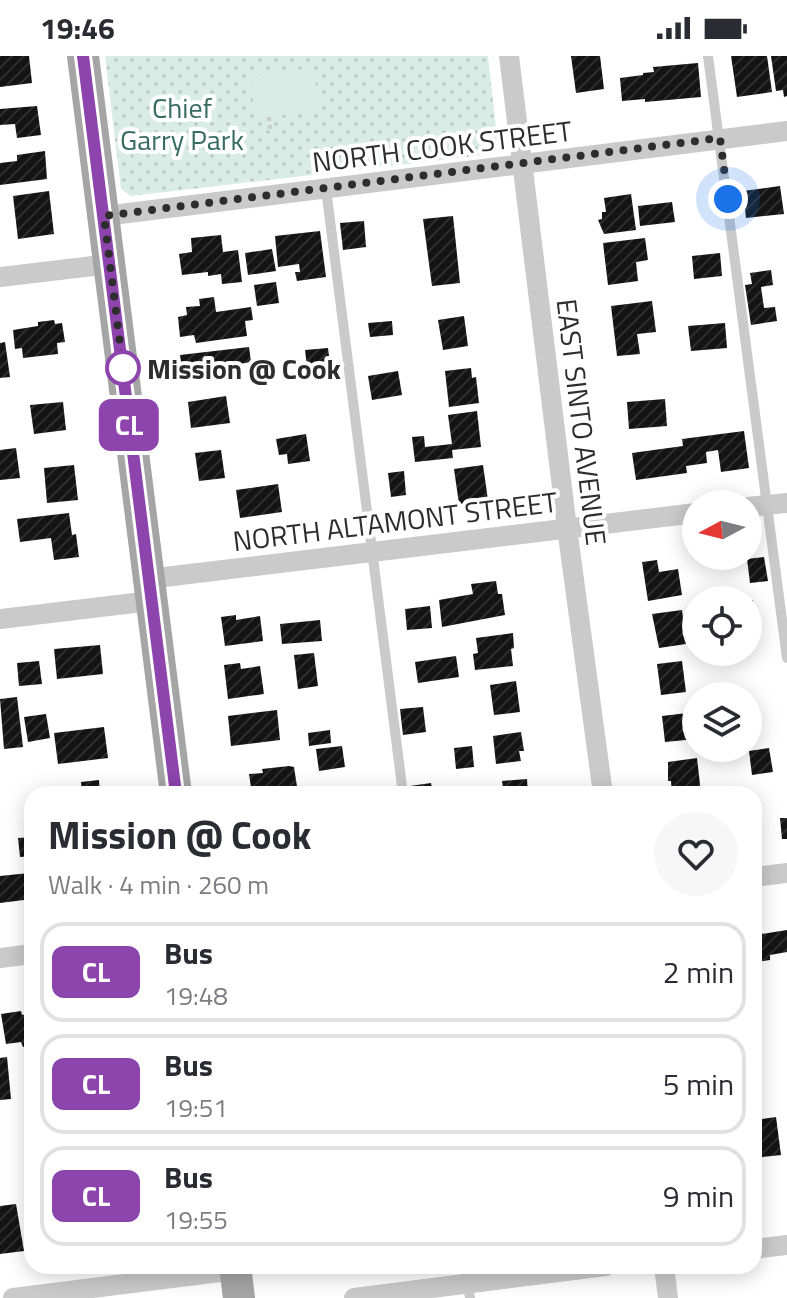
<!DOCTYPE html>
<html lang="en">
<head>
<meta charset="utf-8">
<style>
  body { margin:0; font-family:"Titillium Web",sans-serif; background:#f7f7f7; color:#2b2b33; height:100vh; display:flex; flex-direction:column; font-size:30px; white-space:nowrap }
  * { box-sizing:border-box; margin:0 }
  p { font-size:26px; color:#7c7c81 }
  .icon { flex:none; width:44px; height:44px; fill:none; stroke:currentColor; stroke-width:2; stroke-linecap:round; stroke-linejoin:round }
  .map { position:relative; flex:1; overflow:hidden }
  .panel { position:absolute; left:24px; top:730px; width:738px; height:488px; display:flex; flex-direction:column; background:#fff; border-radius:24px; box-shadow:0 4px 20px #0003 }
  .panel>* { flex:none }
  .badge { padding:0 16px; border-radius:12px; font-size:28px; line-height:52px }
  .needle { width:52px; rotate:263deg }
  .tools { position:absolute; left:682px; top:434px; display:grid; gap:16px }
  .tools a { display:grid; place-items:center; width:80px; height:80px; border-radius:50%; background:#fff; box-shadow:0 4px 20px #0003; font-size:40px }
  .you { position:absolute; width:40px; height:40px; margin:-20px; border:6px solid #fff; border-radius:50%; background:#1a73e8; box-shadow:0 0 0 12px #1a73e833 }
  .map>.badge { position:absolute; translate:-50% -50%; box-shadow:0 0 0 4px #fff }
  .round { display:grid; place-items:center; flex:none; width:84px; height:84px; border-radius:42px; background:#f7f7f7 }
  .overview { display:flex; align-items:center; justify-content:space-between; height:136px; padding:0 24px }
  h1 { font-size:38px; font-weight:700; line-height:60px }
  ul { padding:0; list-style:none }
  li { display:flex; align-items:center; gap:24px; height:100px; margin:0 16px 12px; padding:0 8px; border:4px solid #e1e1e2; border-radius:24px }
  li div { flex:1 }
  li b { display:block; font-size:30px }
  li em { font-style:normal }
  li .badge { min-width:88px; font-weight:700; text-align:center }
  .status { display:flex; justify-content:space-between; align-items:center; height:56px; padding:0 40px; background:#fff; direction:ltr }
  .status svg { height:22px; fill:currentColor }
  .map>svg:first-child { display:block }
  .park { fill:url(#park-dots) }
  .pitch { fill:#d9ece6 }
  .building { fill:url(#building-hatch) }
  .lines { fill:none; stroke-linecap:round; stroke-linejoin:round }
  .path { stroke:#cacaca; stroke-width:4; stroke-dasharray:4 4; stroke-linecap:butt }
  .lane { stroke:#cacaca; stroke-width:10 }
  .street { stroke:#cacaca; stroke-width:20 }
  .primary { stroke:#a5a5a5; stroke-width:32 }
  .line-casing { stroke:#fff; stroke-width:18 }
  .line { stroke:#8e44ad; stroke-width:12 }
  .walk { stroke:#2d2d2d; stroke-width:8; stroke-dasharray:0 14.4 }
  .stop-dot { fill:#fff; stroke:#8e44ad; stroke-width:4 }
  .labels { text-anchor:middle; dominant-baseline:central; stroke-width:8; stroke-linejoin:round; paint-order:stroke }
  .park-label { font-size:28px; fill:#376c5f; stroke:#fff }
  .street-label { font-size:28px; fill:#2d2d2d; stroke:#fff }
  .stop-label { font-size:28px; font-weight:bold; fill:#2d2d2d; stroke:#fff; text-anchor:start }
</style>
</head>
<body>
<div class="status"><b>19:46</b><svg viewBox="0 0 49 12"><path d="M0 12V9h3v3zM5 12V6h3v6zM10 12V3h3v9zM15 12V0h3v12zM26 1h20v11H26zM47 4h2v5h-2z"/></svg></div>
<div class="map">
<svg width="787" height="1242" viewBox="0 0 787 1242">
  <defs>
    <pattern id="park-dots" width="8" height="8" patternUnits="userSpaceOnUse" patternTransform="scale(2)"><rect width="8" height="8" fill="#d9ece6"/><path d="M2 2h.1M6 6h.1" fill="none" stroke="#bbcbc6" stroke-width="1.8" stroke-linecap="round"/></pattern>
    <pattern id="building-hatch" width="6" height="6" patternUnits="userSpaceOnUse" patternTransform="scale(2)"><rect width="6" height="6" fill="#141414"/><path d="M-1 1l2-2M0 6l6-6M5 7l2-2" fill="none" stroke="#2e2e2e"/></pattern>
  </defs>
  <rect width="100%" height="100%" fill="#fff"/>
  <polygon class="park" points="105,0 488,0 498,90 494,95 485,99 131,140 121,133"/>
  <polygon class="pitch" points="314,12 319,55 255,63 250,20"/>
  <g class="building">
    <polygon points="0,0 29,0 32,27 0,31"/>
    <polygon points="571,0 600,0 604,33 576,37"/>
    <polygon points="731,0 767,0 772,36 737,41"/>
    <polygon points="771,0 787,0 787,40 784,41 783,34 776,35"/>
    <polygon points="698,7 701,41 645,46 645,43 622,45 620,22 643,19 643,17 654,16 653,11"/>
    <polygon points="37,50 41,79 17,82 15,68 0,69 0,53"/>
    <polygon points="45,95 47,123 0,129 0,107 17,105 17,99"/>
    <polygon points="780,130 784,158 746,162 743,135"/>
    <polygon points="49,135 54,178 18,183 13,140"/>
    <polygon points="631,138 636,174 604,178 598,164 602,163 602,156 606,156 604,142"/>
    <polygon points="672,146 675,166 640,170 638,150"/>
    <polygon points="453,160 460,227 432,230 423,163"/>
    <polygon points="364,165 366,191 343,194 340,167"/>
    <polygon points="320,175 326,221 297,225 295,216 300,216 299,208 278,211 275,180"/>
    <polygon points="221,179 223,196 238,194 242,226 222,228 221,218 208,220 208,216 182,219 179,198 192,196 191,182"/>
    <polygon points="645,182 648,204 636,206 638,225 608,229 603,187"/>
    <polygon points="272,193 276,215 248,219 245,197"/>
    <polygon points="720,197 722,220 694,223 692,200"/>
    <polygon points="771,214 773,229 761,231 764,252 775,251 777,265 751,269 745,229 752,228 750,217"/>
    <polygon points="276,226 279,247 257,250 254,229"/>
    <polygon points="214,241 216,256 251,251 253,264 245,265 247,280 196,287 194,279 180,281 178,261 187,259 186,251 200,250 199,243"/>
    <polygon points="652,245 656,276 637,278 640,298 617,300 611,250"/>
    <polygon points="464,260 468,290 443,294 438,264"/>
    <polygon points="54,264 55,268 62,267 65,286 57,287 58,298 23,302 22,292 15,293 13,274 38,270 38,266"/>
    <polygon points="392,265 393,279 370,281 368,267"/>
    <polygon points="725,267 727,292 691,295 688,270"/>
    <polygon points="5,286 10,321 0,322 0,287"/>
    <polygon points="249,291 251,306 223,311 225,320 183,326 180,299"/>
    <polygon points="328,292 331,317 308,319 305,294"/>
    <polygon points="471,312 472,322 476,321 479,347 449,351 445,315"/>
    <polygon points="398,315 402,339 372,344 368,320"/>
    <polygon points="226,340 230,367 191,372 188,346"/>
    <polygon points="665,343 667,370 629,373 627,346"/>
    <polygon points="63,346 66,374 34,378 30,349"/>
    <polygon points="477,355 481,391 452,394 453,402 415,406 412,381 424,380 425,391 452,388 448,359"/>
    <polygon points="744,375 749,412 721,416 718,394 706,396 707,407 686,410 687,417 636,424 632,397 683,390 682,383"/>
    <polygon points="306,378 310,405 288,408 287,398 279,399 276,383"/>
    <polygon points="16,392 20,422 0,424 0,394"/>
    <polygon points="221,394 225,422 199,425 195,397"/>
    <polygon points="74,409 78,444 47,447 44,412"/>
    <polygon points="483,409 488,444 459,448 454,413"/>
    <polygon points="404,415 406,439 391,441 388,417"/>
    <polygon points="278,428 282,456 240,462 236,434"/>
    <polygon points="69,457 72,479 76,478 79,501 54,504 51,482 20,486 17,463"/>
    <polygon points="764,501 768,525 750,527 747,503"/>
    <polygon points="657,504 659,516 678,513 682,539 648,545 642,506"/>
    <polygon points="496,525 498,538 502,538 505,559 442,571 439,544 473,538 471,528"/>
    <polygon points="753,544 755,562 748,563 748,545"/>
    <polygon points="430,550 432,572 407,574 405,553"/>
    <polygon points="682,554 686,588 659,592 652,558"/>
    <polygon points="236,559 236,564 260,560 263,585 225,590 221,561"/>
    <polygon points="320,564 322,585 282,588 280,568"/>
    <polygon points="513,577 514,592 511,593 513,610 475,614 473,598 478,597 476,582"/>
    <polygon points="100,589 103,618 57,623 54,593"/>
    <polygon points="314,597 318,630 298,633 294,599"/>
    <polygon points="456,600 459,621 418,627 415,606"/>
    <polygon points="39,605 42,628 19,630 17,607"/>
    <polygon points="682,605 686,636 661,639 657,608"/>
    <polygon points="240,607 241,613 260,610 264,638 228,643 224,609"/>
    <polygon points="516,625 520,656 494,659 490,629"/>
    <polygon points="17,641 23,691 4,693 0,643"/>
    <polygon points="423,651 426,676 403,679 400,653"/>
    <polygon points="277,654 280,684 231,690 228,660"/>
    <polygon points="696,656 696,683 665,686 662,660"/>
    <polygon points="46,658 50,682 28,686 24,661"/>
    <polygon points="104,671 108,702 58,708 54,677"/>
    <polygon points="330,674 331,687 309,690 308,677"/>
    <polygon points="521,676 524,695 519,695 521,705 496,708 493,680"/>
    <polygon points="342,690 345,711 319,715 316,693"/>
    <polygon points="472,690 474,711 456,713 454,692"/>
    <polygon points="769,692 773,716 752,719 749,695"/>
    <polygon points="697,702 701,737 672,738 671,725 668,725 668,706"/>
    <polygon points="289,710 294,711 298,737 252,738 249,718 263,717 262,713"/>
    <polygon points="527,723 528,738 504,738 502,725"/>
    <polygon points="99,724 100,738 82,738 81,726"/>
    <polygon points="431,727 433,738 411,738 410,730"/>
    <polygon points="780,762 787,762 787,783 782,783"/>
    <polygon points="32,781 32,800 20,801 18,782"/>
    <polygon points="29,817 32,843 0,847 0,820"/>
    <polygon points="787,874 787,896 770,899 770,904 758,906 755,879"/>
    <polygon points="21,955 22,959 32,957 32,990 23,991 21,986 6,988 1,958"/>
    <polygon points="7,1001 11,1043 0,1044 0,1002"/>
    <polygon points="776,1061 781,1099 754,1102 754,1064"/>
    <polygon points="16,1148 24,1195 0,1198 0,1150"/>
  </g>
  <g class="lines">
    <polyline class="path" points="269,61 270,73"/>
    <g class="lane">
      <polyline points="708,0 787,602"/>
      <polyline points="326,133 403,738"/>
      <polyline points="465,1210 470,1242"/>
    </g>
    <g class="street">
      <polyline points="509,0 567,472 603,738"/>
      <polyline points="104,160 787,75"/>
      <polyline points="0,221 110,208"/>
      <polyline points="748,451 787,447"/>
      <polyline points="148,523 696,457"/>
      <polyline points="0,563 151,545"/>
      <polyline points="754,821 787,817"/>
      <polyline points="0,902 32,898"/>
      <polyline points="754,1193 787,1189"/>
      <polyline points="664,1210 668,1242"/>
      <polyline points="13,1242 236,1214"/>
      <polyline points="354,1242 606,1210"/>
    </g>
    <g class="primary">
      <polyline points="83,0 176,738"/>
      <polyline points="235,1210 239,1242"/>
    </g>
  </g>
  <g class="lines">
    <g class="line-casing">
      <polyline id="line" points="83,0 176,738"/>
    </g>
    <use href="#line" class="line"/>
    <polyline class="walk" points="123,312 104,160 720,82 728,143"/>
  </g>
  <circle class="stop-dot" cx="123" cy="312" r="16"/>
  <g class="labels">
    <g class="park-label">
      <text x="182" y="51">Chief<tspan x="182" dy="32">Garry Park</tspan></text>
    </g>
    <g class="street-label">
      <text transform="translate(442 90) rotate(-7)">NORTH COOK STREET</text>
      <text transform="translate(582 366) rotate(83)">EAST SINTO AVENUE</text>
      <text transform="translate(395 465) rotate(-7)">NORTH ALTAMONT STREET</text>
    </g>
    <g class="stop-label">
      <text x="147" y="312">Mission @ Cook</text>
    </g>
  </g>
</svg>
<div class="tools">
<a><svg class="needle" viewBox="-14 -14 28 28"><path d="M0-13l5 13h-10z" fill="#e53935"/><path d="M0 13l5-13h-10z" fill="#7c7c81"/></svg></a>
<a><svg class="icon" aria-label="locate" viewBox="0 0 24 24"><circle cx="12" cy="12" r="6"/><path d="M12 2v4M12 18v4M2 12h4M18 12h4"/></svg></a>
<a><svg class="icon" aria-label="layers" viewBox="0 0 24 24"><path d="M12 4l9 5-9 5-9-5zM3 14l9 5 9-5"/></svg></a>
</div>
<div class="you" style="left:728px;top:143px"></div>
<b class="badge" style="left:129px;top:369px;background:#8e44ad;color:#fff">CL</b>
<section class="panel">
<div class="overview"><div><h1>Mission @ Cook</h1><p>Walk · 4 min · 260 m</p></div><a class="round"><svg class="icon" aria-label="heart" viewBox="0 0 24 24"><path d="M12 20l-8-8c-3-5 5-10 8-4 3-6 11-1 8 4z"/></svg></a></div>
<ul>
<li><span class="badge" style="background:#8e44ad;color:#fff">CL</span><div><b>Bus</b><p>19:48</p></div><em>2 min</em></li>
<li><span class="badge" style="background:#8e44ad;color:#fff">CL</span><div><b>Bus</b><p>19:51</p></div><em>5 min</em></li>
<li><span class="badge" style="background:#8e44ad;color:#fff">CL</span><div><b>Bus</b><p>19:55</p></div><em>9 min</em></li>
</ul>
</section>
</div>
</body>
</html>
